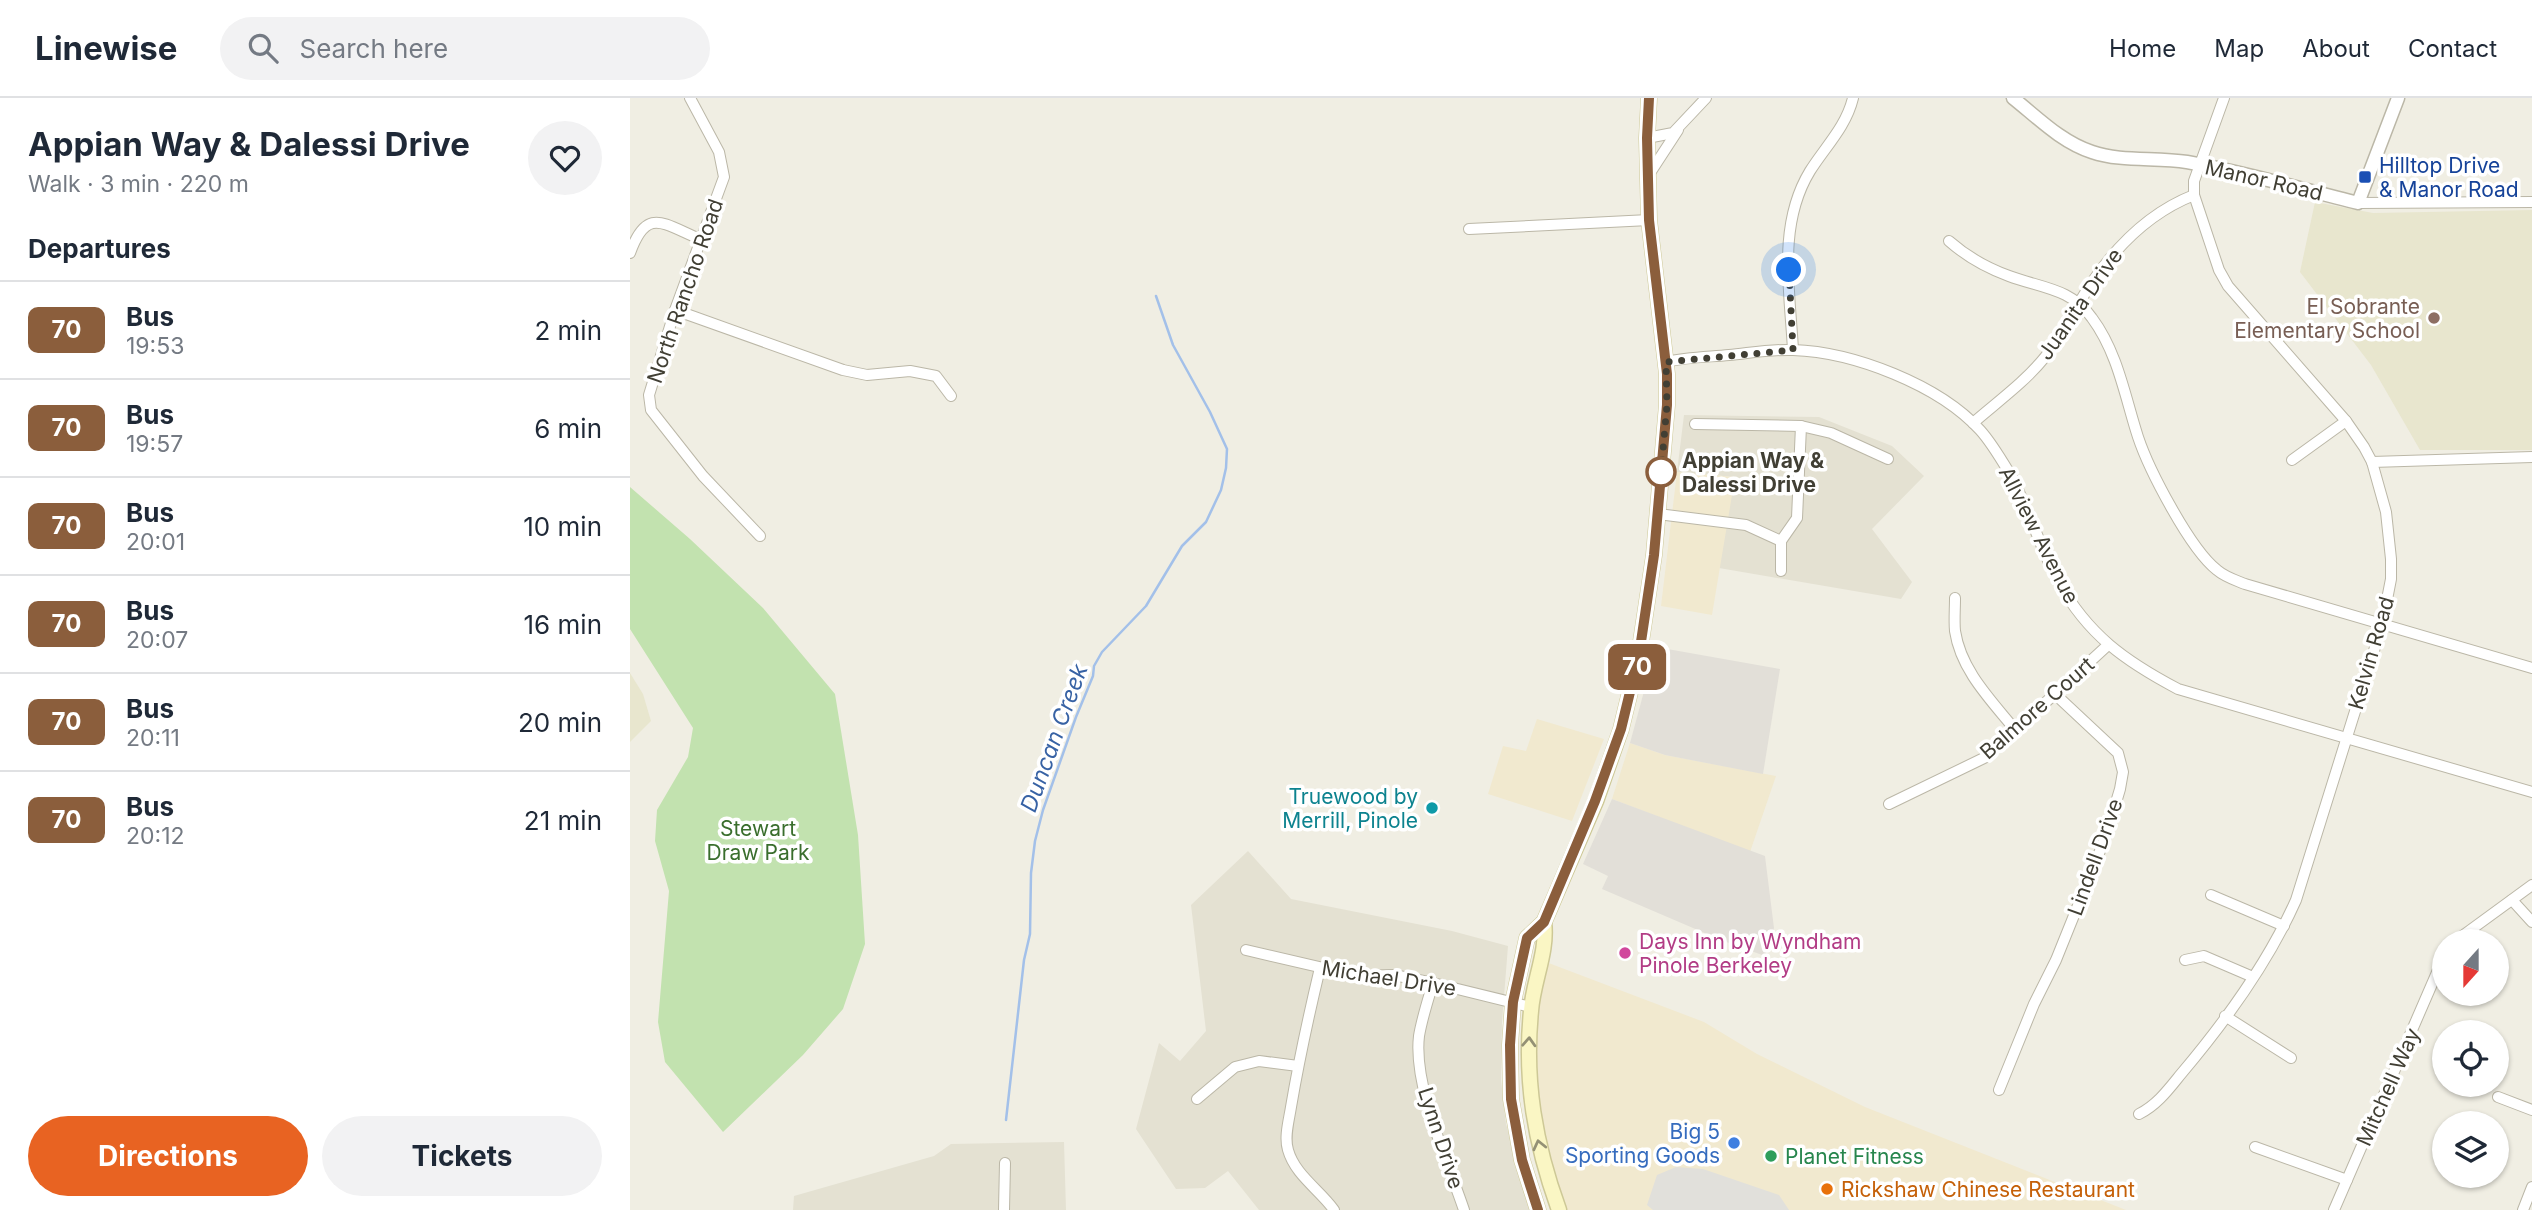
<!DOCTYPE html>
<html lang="en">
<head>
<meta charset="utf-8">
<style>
  body { margin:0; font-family:Inter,sans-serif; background:#f2f2f3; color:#1f2937; height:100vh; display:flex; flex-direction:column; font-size:26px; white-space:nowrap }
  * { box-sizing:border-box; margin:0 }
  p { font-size:23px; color:#747a83 }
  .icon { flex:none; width:38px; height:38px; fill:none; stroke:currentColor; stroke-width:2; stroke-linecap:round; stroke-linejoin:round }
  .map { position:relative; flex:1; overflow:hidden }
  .details { display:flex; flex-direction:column; background:#fff; width:630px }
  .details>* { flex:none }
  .badge { padding:0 14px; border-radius:10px; font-size:24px; line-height:46px }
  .needle { width:46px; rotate:201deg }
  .buttons { position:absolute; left:1802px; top:831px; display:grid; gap:14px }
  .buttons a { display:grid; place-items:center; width:77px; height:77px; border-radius:50%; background:#fff; box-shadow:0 2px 5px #0004; font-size:35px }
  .you { position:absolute; width:35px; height:35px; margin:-18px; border:5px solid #fff; border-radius:50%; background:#1a73e8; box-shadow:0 0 0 10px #1a73e833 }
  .map>.badge { position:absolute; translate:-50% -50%; box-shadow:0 0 0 4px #fff }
  h2 { padding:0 28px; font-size:26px; line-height:63px }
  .round { display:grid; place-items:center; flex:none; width:74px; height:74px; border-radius:37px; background:#f2f2f3 }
  .overview { display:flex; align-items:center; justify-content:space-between; height:119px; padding:0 28px }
  h1 { font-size:33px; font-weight:700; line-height:52px }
  .cta { display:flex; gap:14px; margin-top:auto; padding:14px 28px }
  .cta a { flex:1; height:80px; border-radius:42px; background:#e86322; color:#fff; font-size:28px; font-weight:700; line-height:80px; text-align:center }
  .cta a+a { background:#f2f2f3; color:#1f2937 }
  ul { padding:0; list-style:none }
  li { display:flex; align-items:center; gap:21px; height:98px; padding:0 28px; border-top:2px solid #e0e1e3 }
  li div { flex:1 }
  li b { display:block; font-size:26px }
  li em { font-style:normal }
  li .badge { min-width:77px; font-weight:700; text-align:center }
  header { display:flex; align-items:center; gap:42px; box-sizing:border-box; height:98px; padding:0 35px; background:#fff; border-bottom:2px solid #e0e1e3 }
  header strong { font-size:33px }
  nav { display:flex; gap:38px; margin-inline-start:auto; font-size:24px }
  .search { width:490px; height:63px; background:#f2f2f3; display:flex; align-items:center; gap:18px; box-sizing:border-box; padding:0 24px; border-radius:38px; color:#747a83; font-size:26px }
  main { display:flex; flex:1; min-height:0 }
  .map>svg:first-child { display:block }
  .residential { fill:#e4e1d2 }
  .commercial { fill:#f1e9cf }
  .industrial { fill:#e2dfd8 }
  .education { fill:#e8e6ce }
  .green { fill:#c2e2af }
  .parking { fill:#e1e0db }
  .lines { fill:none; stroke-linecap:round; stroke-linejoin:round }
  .stream { stroke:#a3c0e9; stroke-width:2.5 }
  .minor-casing { stroke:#bbb7a7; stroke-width:12 }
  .tertiary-casing { stroke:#bbb7a7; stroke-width:15 }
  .secondary-casing { stroke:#cdc896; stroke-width:17 }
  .minor { stroke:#fff; stroke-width:10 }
  .tertiary { stroke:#fff; stroke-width:12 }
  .secondary { stroke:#faf6c4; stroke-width:14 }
  .oneway { stroke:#949175 }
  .line-casing { stroke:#fff; stroke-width:16 }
  .line { stroke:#8b5e3c; stroke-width:10 }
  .walk { stroke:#413f34; stroke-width:7; stroke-dasharray:0 12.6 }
  .transit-dot { fill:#1a4fb4; stroke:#fff; stroke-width:2.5 }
  .education-dot { fill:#8d6e63; stroke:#fff; stroke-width:2.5 }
  .stop-dot { fill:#fff; stroke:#8b5e3c; stroke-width:3.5 }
  .culture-dot { fill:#0f9aa8; stroke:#fff; stroke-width:2.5 }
  .hotel-dot { fill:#d1479c; stroke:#fff; stroke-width:2.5 }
  .shop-dot { fill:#3f7fe0; stroke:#fff; stroke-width:2.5 }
  .leisure-dot { fill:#2e9e5b; stroke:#fff; stroke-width:2.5 }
  .food-dot { fill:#e8710a; stroke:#fff; stroke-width:2.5 }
  .labels { text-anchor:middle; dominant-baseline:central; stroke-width:7; stroke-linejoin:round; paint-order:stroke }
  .transit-label { font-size:21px; fill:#164399; stroke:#fff; text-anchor:start }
  .street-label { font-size:21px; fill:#413f34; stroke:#fff }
  .education-label { font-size:21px; fill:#785e54; stroke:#fff; text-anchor:end }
  .stop-label { font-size:21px; font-weight:bold; fill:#413f34; stroke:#fff; text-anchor:start }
  .culture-label { font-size:21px; fill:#0d838f; stroke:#fff; text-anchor:end }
  .park-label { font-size:21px; fill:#3a6e2d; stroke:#fff }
  .hotel-label { font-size:21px; fill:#b23c85; stroke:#fff; text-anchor:start }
  .shop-label { font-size:21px; fill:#366cbe; stroke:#fff; text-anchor:end }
  .leisure-label { font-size:21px; fill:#27864d; stroke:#fff; text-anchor:start }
  .food-label { font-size:21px; fill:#c56008; stroke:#fff; text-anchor:start }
  .water-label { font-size:23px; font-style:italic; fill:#3762a4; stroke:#fff }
</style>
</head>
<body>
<header>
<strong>Linewise</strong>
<div class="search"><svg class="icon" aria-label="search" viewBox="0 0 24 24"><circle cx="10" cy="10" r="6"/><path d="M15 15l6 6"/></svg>Search here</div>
<nav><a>Home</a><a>Map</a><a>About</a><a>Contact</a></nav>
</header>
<main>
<section class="details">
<div class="overview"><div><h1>Appian Way &amp; Dalessi Drive</h1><p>Walk · 3 min · 220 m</p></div><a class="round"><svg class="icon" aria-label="heart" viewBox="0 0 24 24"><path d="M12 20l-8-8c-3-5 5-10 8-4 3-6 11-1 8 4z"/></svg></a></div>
<h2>Departures</h2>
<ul>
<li><span class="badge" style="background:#8b5e3c;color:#fff">70</span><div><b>Bus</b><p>19:53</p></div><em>2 min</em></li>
<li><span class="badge" style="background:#8b5e3c;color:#fff">70</span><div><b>Bus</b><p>19:57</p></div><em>6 min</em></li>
<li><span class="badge" style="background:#8b5e3c;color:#fff">70</span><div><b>Bus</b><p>20:01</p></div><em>10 min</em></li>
<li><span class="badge" style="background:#8b5e3c;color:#fff">70</span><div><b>Bus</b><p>20:07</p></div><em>16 min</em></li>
<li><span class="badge" style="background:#8b5e3c;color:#fff">70</span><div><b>Bus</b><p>20:11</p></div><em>20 min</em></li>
<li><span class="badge" style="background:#8b5e3c;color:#fff">70</span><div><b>Bus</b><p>20:12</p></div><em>21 min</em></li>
</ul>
<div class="cta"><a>Directions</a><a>Tickets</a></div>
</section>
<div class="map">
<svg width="1902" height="1112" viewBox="0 0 1902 1112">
  <rect width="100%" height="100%" fill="#f0eee3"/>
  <g class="residential">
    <polygon points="1054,317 1189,319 1262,348 1294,378 1242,431 1282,484 1271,501 1089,470 1104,379 1047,374"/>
    <polygon points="618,753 661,801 822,833 878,848 872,924 871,982 876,1026 903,1112 629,1112 598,1073 575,1090 546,1091 506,1031 529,945 550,963 576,933 561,807"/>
    <polygon points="434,1044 436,1112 163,1112 164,1098 304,1058 321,1046"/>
  </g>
  <g class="commercial">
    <polygon points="1047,374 1105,379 1082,517 1031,508"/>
    <polygon points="907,621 974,641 942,723 858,696 873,648 896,653"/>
    <polygon points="1000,645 1035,657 1146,678 1120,754 982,701"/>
    <polygon points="916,864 1074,924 1127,956 1235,1009 1496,1112 936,1112 916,1049 907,990 905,936"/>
  </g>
  <g class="industrial">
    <polygon points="1026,549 1150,571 1133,676 1035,657 1000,645"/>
    <polygon points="982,701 1135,758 1144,830 1135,858 1091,842 972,791 978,778 953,766"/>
  </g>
  <g class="education">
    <polygon points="1685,104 1743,115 1902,112 1902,352 1790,352 1741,267 1670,174"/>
    <polygon points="0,575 13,596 21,623 0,644"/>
  </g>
  <polygon class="green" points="0,389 60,441 133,510 205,596 228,737 235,846 213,911 173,957 93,1034 35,964 28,924 39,793 25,743 27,712 58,659 63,630 0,531"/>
  <polygon class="parking" points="1046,1069 1073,1071 1149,1097 1159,1112 1023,1112 1017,1107 1027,1077"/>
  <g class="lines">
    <polyline class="stream" points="376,1022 394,862 400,836 401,775 405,743 413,712 446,619 463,578 464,568 472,554 516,508 552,448 576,424 591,392 596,370 597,351 580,314 543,247 526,198"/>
    <g class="minor-casing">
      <g id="minor">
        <polyline points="60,0 89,54 94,79 45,212 19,297 21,312 73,378 130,438"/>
        <polyline points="1017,40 1043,35 1076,0"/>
        <polyline points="1018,78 1048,32"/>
        <polyline points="1728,105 1902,104"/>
        <polyline points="839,131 1019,122"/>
        <path d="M1319 143C1336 158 1357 170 1379 178 1411 190 1441 190 1462 220 1488 255 1495 299 1508 339 1519 372 1560 451 1587 472 1595 479 1605 482 1615 486L1902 570"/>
        <path d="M0 155C17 108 33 126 70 141"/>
        <polyline points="45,212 213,272 237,277 280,273 306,278 321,298"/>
        <path d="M1163 252C1160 193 1147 127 1180 73 1195 49 1216 29 1223 0"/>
        <path d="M1036 264C1057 259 1078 259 1099 257 1120 255 1142 251 1163 252 1224 254 1309 287 1350 332 1361 344 1371 361 1380 376 1399 410 1409 448 1428 483 1458 537 1495 563 1548 591L1902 694"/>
        <path d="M1343 325C1367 304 1395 284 1415 259 1429 242 1439 224 1449 205 1476 159 1513 117 1564 97"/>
        <polyline points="1171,328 1201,335 1258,361"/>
        <polyline points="1662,362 1716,323"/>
        <polyline points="1742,364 1902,359"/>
        <polyline points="1028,416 1116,427 1151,443 1167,420 1171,328 1065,326"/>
        <polyline points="1151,443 1151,473"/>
        <path d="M1325 500C1325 511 1324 523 1325 533 1331 573 1362 603 1386 633"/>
        <polyline points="1259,706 1356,659 1478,547"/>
        <polyline points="1581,797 1654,828"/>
        <polyline points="1882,802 1902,824"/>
        <polyline points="1824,844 1902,787"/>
        <polyline points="616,852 728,878 764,877 803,885 901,909"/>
        <polyline points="1555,862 1574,858 1623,879"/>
        <path d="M690 870C679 916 669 962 661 1009 659 1022 654 1039 658 1052 665 1077 690 1092 704 1112"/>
        <path d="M803 885C798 902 792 920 789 938 783 988 818 1064 834 1112"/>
        <polyline points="1595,918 1661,960"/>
        <polyline points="1369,992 1404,906 1426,862 1476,738 1490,691 1493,674 1488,655 1426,597"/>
        <polyline points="1868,999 1902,1012"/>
        <polyline points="567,1001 605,969 629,963 668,968"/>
        <path d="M1509 1016C1527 1007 1538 992 1551 976 1595 924 1638 865 1666 802L1752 527 1761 481V461L1756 414 1742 364 1734 349 1716 323 1598 188 1589 172 1564 97V83L1594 0"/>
        <polyline points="1625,1049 1717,1082"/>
        <polyline points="374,1112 375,1065"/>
        <polyline points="1704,1112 1815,856"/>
        <polyline points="1893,1112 1902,1089"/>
      </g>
    </g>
    <g class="tertiary-casing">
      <path id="tertiary" d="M1383 0C1407 19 1431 44 1462 54 1491 64 1526 59 1557 64 1614 74 1671 91 1728 105L1768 0"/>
    </g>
    <g class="secondary-casing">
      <g id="secondary">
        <path d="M914 824C918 854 903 883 901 913 894 983 905 1046 929 1112"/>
        <polyline points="908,1112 892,1062 881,1001 880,947 883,904 897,840 914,824 966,703 991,631 1009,557 1024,457 1037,307 1037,276 1019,122 1017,40 1019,0"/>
      </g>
    </g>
    <use href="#minor" class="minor"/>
    <use href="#tertiary" class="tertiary"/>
    <use href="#secondary" class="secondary"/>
  </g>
  <defs><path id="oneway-chevron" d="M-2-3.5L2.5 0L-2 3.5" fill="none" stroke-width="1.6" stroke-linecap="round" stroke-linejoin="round" transform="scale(1.75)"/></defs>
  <g class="oneway">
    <use href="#oneway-chevron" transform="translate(899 944) rotate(-87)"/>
    <use href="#oneway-chevron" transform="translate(909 1047) rotate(-103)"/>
  </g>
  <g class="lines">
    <g class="line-casing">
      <polyline id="line" points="908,1112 892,1062 881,1001 880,947 883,904 897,840 914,824 965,703 991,631 1009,557 1024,457 1037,307 1037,276 1019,122 1017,40 1019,0"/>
    </g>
    <use href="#line" class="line"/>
    <polyline class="walk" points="1031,374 1037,307 1036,264 1163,252 1159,172"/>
  </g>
  <rect class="transit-dot" x="1728" y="72" width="14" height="14" rx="3.5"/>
  <circle class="education-dot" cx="1804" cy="220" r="7"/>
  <circle class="stop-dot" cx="1031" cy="374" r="14"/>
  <circle class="culture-dot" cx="802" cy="710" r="7"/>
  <circle class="hotel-dot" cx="995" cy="855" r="7"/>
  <circle class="shop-dot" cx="1104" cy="1045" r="7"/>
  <circle class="leisure-dot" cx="1141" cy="1058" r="7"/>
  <circle class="food-dot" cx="1197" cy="1091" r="7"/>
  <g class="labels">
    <g class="transit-label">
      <text x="1749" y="67">Hilltop Drive<tspan x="1749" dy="24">&amp; Manor Road</tspan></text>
    </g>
    <g class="street-label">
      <text transform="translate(1634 82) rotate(13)">Manor Road</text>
      <text transform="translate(55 193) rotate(-71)">North Rancho Road</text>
      <text transform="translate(1450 206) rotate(-55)">Juanita Drive</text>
      <text transform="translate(1409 437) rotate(63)">Allview Avenue</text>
      <text transform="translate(1741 555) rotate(-74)">Kelvin Road</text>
      <text transform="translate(1407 610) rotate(-41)">Balmore Court</text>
      <text transform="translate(1465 759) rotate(-70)">Lindell Drive</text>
      <text transform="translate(759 880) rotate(9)">Michael Drive</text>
      <text transform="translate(1758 989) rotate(-66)">Mitchell Way</text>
      <text transform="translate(811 1040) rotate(72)">Lynn Drive</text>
    </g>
    <g class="education-label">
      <text x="1790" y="208">El Sobrante<tspan x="1790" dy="24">Elementary School</tspan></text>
    </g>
    <g class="stop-label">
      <text x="1052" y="362">Appian Way &amp;<tspan x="1052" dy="24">Dalessi Drive</tspan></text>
    </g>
    <g class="culture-label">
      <text x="788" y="698">Truewood by<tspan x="788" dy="24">Merrill, Pinole</tspan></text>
    </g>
    <g class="park-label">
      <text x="128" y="730">Stewart<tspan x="128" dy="24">Draw Park</tspan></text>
    </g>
    <g class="hotel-label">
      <text x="1009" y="843">Days Inn by Wyndham<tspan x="1009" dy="24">Pinole Berkeley</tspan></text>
    </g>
    <g class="shop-label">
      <text x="1090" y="1033">Big 5<tspan x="1090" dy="24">Sporting Goods</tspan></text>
    </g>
    <g class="leisure-label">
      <text x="1155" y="1058">Planet Fitness</text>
    </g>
    <g class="food-label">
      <text x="1211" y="1091">Rickshaw Chinese Restaurant</text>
    </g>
    <g class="water-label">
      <text transform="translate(424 640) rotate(-70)">Duncan Creek</text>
    </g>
  </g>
</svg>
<div class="buttons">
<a><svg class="needle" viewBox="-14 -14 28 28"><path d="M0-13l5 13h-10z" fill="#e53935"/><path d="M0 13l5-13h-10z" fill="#747a83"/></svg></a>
<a><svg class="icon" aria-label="locate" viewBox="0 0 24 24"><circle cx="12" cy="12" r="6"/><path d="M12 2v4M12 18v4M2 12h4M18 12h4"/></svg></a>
<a><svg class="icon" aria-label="layers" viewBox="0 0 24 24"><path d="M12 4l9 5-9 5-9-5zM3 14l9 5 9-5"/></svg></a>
</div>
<div class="you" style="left:1159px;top:172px"></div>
<b class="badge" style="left:1007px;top:569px;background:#8b5e3c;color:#fff">70</b>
</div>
</main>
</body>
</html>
